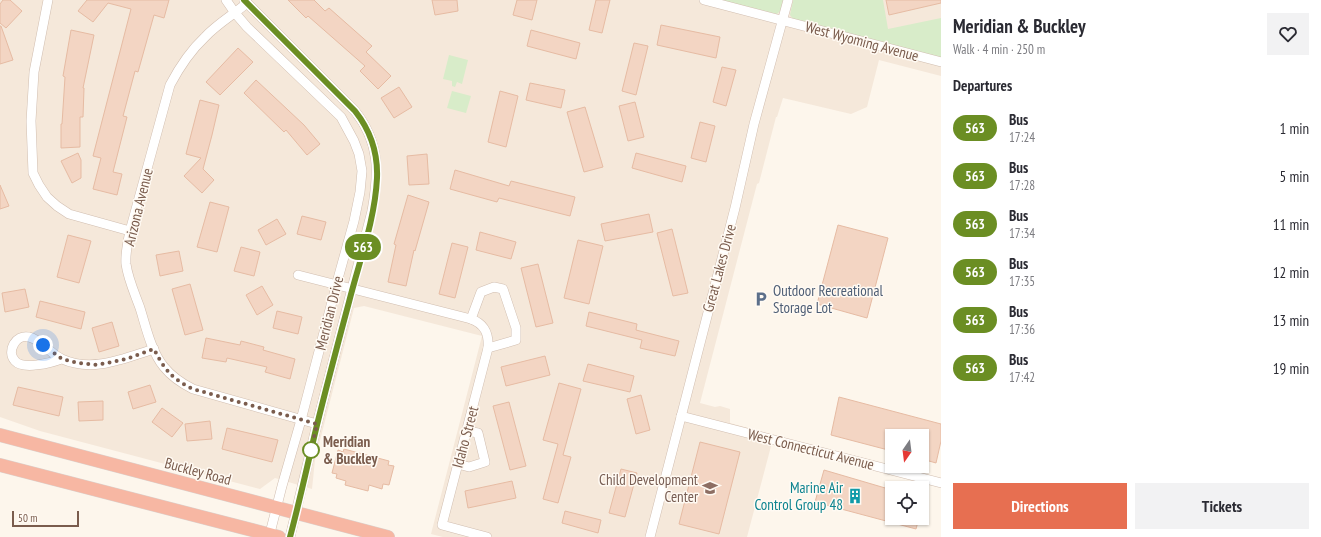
<!DOCTYPE html>
<html lang="en">
<head>
<meta charset="utf-8">
<style>
  body { margin:0; font-family:"PT Sans Narrow",sans-serif; background:#f2f2f3; color:#2b2b33; height:100vh; display:flex; flex-direction:column; font-size:15px; white-space:nowrap }
  * { box-sizing:border-box; margin:0 }
  p { font-size:13px; color:#7c7c81 }
  .icon { flex:none; width:22px; height:22px; fill:none; stroke:currentColor; stroke-width:2; stroke-linecap:round; stroke-linejoin:round }
  .map { position:relative; flex:1; overflow:hidden }
  .sheet { display:flex; flex-direction:column; background:#fff; width:380px }
  .sheet>* { flex:none }
  .badge { padding:0 8px; border-radius:13px; font-size:14px; line-height:26px }
  .needle { width:26px; rotate:194deg }
  .tools { position:absolute; left:885px; top:429px; display:grid; gap:8px }
  .tools a { display:grid; place-items:center; width:44px; height:44px; border-radius:0px; background:#fff; box-shadow:0 1px 3px #0004; font-size:20px }
  .scale { position:absolute; left:12px; bottom:10px; width:67px; box-sizing:border-box; padding-left:4px; border:2px solid #7a5c4d; border-top:0; font-size:11px; line-height:14px; white-space:nowrap; color:#7a5c4d; -webkit-text-stroke:3px #fffaf3; paint-order:stroke }
  .you { position:absolute; width:20px; height:20px; margin:-10px; border:3px solid #fff; border-radius:50%; background:#1a73e8; box-shadow:0 0 0 6px #1a73e833 }
  .map>.badge { position:absolute; translate:-50% -50%; box-shadow:0 0 0 2px #fff }
  h2 { padding:0 12px; font-size:15px; line-height:36px }
  .round { display:grid; place-items:center; flex:none; width:42px; height:42px; border-radius:0px; background:#f2f2f3 }
  .overview { display:flex; align-items:center; justify-content:space-between; height:68px; padding:0 12px }
  h1 { font-size:19px; font-weight:700; line-height:30px }
  .action { display:flex; gap:8px; margin-top:auto; padding:8px 12px }
  .action a { flex:1; height:46px; border-radius:0px; background:#e76f51; color:#fff; font-size:16px; font-weight:700; line-height:46px; text-align:center }
  .action a+a { background:#f2f2f3; color:#2b2b33 }
  ul { padding:0; list-style:none }
  li { display:flex; align-items:center; gap:12px; height:48px; padding:0 12px }
  li div { flex:1 }
  li b { display:block; font-size:15px }
  li em { font-style:normal }
  li .badge { min-width:44px; font-weight:700; text-align:center }
  main { display:flex; flex:1; min-height:0 }
  .map>svg:first-child { display:block }
  .residential { fill:#f5e8da }
  .green { fill:#d8ecc9 }
  .building { fill:#f3d5c3; stroke:#e6bba3 }
  .lines { fill:none; stroke-linecap:round; stroke-linejoin:round }
  .minor-casing { stroke:#d1beb0; stroke-width:10 }
  .highway-casing { stroke:#dad1cd; stroke-width:14 }
  .minor { stroke:#fff; stroke-width:9 }
  .highway { stroke:#f7b7a3; stroke-width:13 }
  .line-casing { stroke:#fff; stroke-width:9 }
  .line { stroke:#6b8e23; stroke-width:6 }
  .walk { stroke:#7a5c4d; stroke-width:4; stroke-dasharray:0 7.2 }
  .stop-dot { fill:#fff; stroke:#6b8e23; stroke-width:2 }
  .labels { text-anchor:middle; dominant-baseline:central; stroke-width:3; stroke-linejoin:round; paint-order:stroke }
  .street-label { font-size:15px; fill:#7a5c4d; stroke:#fffaf3 }
  .service-label { font-size:15px; fill:#4e5e75; stroke:#fffaf3; text-anchor:start }
  .stop-label { font-size:15px; font-weight:bold; fill:#7a5c4d; stroke:#fffaf3; text-anchor:start }
  .education-label { font-size:15px; fill:#785e54; stroke:#fffaf3; text-anchor:end }
  .culture-label { font-size:15px; fill:#0d838f; stroke:#fffaf3; text-anchor:end }
</style>
</head>
<body>
<main>
<div class="map">
<svg width="941" height="537" viewBox="0 0 941 537">
  <rect width="100%" height="100%" fill="#fdf6ec"/>
  <polygon class="residential" points="0,0 941,0 941,76 879,60 867,107 851,114 783,98 777,117 776,117 759,183 757,184 700,403 715,407 720,406 730,409 730,423 774,435 747,537 443,537 431,534 482,336 364,306 354,308 315,460 312,489 275,478 260,489 40,431 0,417"/>
  <g class="green">
    <polygon points="719,0 783,0 781,10 777,14"/>
    <polygon points="793,0 883,0 888,29 941,18 941,58 794,20 790,15"/>
    <polygon points="449,55 468,60 462,84 457,82 455,87 452,86 452,81 443,79"/>
    <polygon points="452,91 471,96 466,113 447,108"/>
  </g>
  <g class="building">
    <polygon points="3,0 10,0 22,11 6,28 0,23 0,4"/>
    <polygon points="87,0 169,0 164,18 154,15 138,72 135,71 123,116 127,117 113,172 122,174 117,195 93,189 101,158 93,156 131,9 108,3 93,22 78,11"/>
    <polygon points="288,0 314,0 325,11 329,8 372,46 366,52 391,76 378,89 360,71 365,66 308,16 306,18"/>
    <polygon points="432,0 457,0 458,11 435,15"/>
    <polygon points="517,0 537,0 532,20 513,15"/>
    <polygon points="596,0 610,0 602,33 589,30"/>
    <polygon points="886,0 941,0 941,3 889,15"/>
    <polygon points="661,25 720,37 716,58 657,45"/>
    <polygon points="0,26 1,26 13,60 0,64"/>
    <polygon points="71,30 94,35 83,88 84,88 83,117 80,117 80,147 61,148 61,124 62,124 65,77 63,76"/>
    <polygon points="531,30 580,43 576,59 527,46"/>
    <polygon points="634,43 648,46 636,95 622,91"/>
    <polygon points="238,48 253,62 220,95 206,82"/>
    <polygon points="722,67 736,70 726,106 713,102"/>
    <polygon points="256,80 304,125 320,144 307,155 286,130 284,132 244,93"/>
    <polygon points="530,83 565,90 561,108 526,100"/>
    <polygon points="399,87 412,107 394,118 381,98"/>
    <polygon points="500,91 518,96 506,147 488,142"/>
    <polygon points="200,100 219,105 212,135 203,169 214,180 202,193 184,176 201,158 186,154"/>
    <polygon points="635,102 644,137 628,141 619,106"/>
    <polygon points="585,107 603,167 584,172 567,112"/>
    <polygon points="700,122 715,126 706,162 691,158"/>
    <polygon points="78,153 81,160 81,178 72,183 61,161"/>
    <polygon points="636,153 686,166 682,182 632,168"/>
    <polygon points="427,154 429,184 409,185 407,156"/>
    <polygon points="455,170 509,186 511,181 575,197 570,216 499,198 497,202 450,189"/>
    <polygon points="0,185 9,206 0,209"/>
    <polygon points="408,195 429,202 415,251 414,250 406,286 388,282 396,245 394,244"/>
    <polygon points="210,202 229,207 217,252 197,247"/>
    <polygon points="649,214 653,232 605,241 601,224"/>
    <polygon points="302,216 326,222 321,240 297,234"/>
    <polygon points="277,219 286,234 266,245 258,230"/>
    <polygon points="838,225 888,238 867,318 817,304"/>
    <polygon points="672,229 688,293 673,296 657,233"/>
    <polygon points="480,232 516,242 511,259 476,250"/>
    <polygon points="68,235 91,241 79,283 57,277"/>
    <polygon points="578,240 603,246 589,304 564,298"/>
    <polygon points="452,243 468,247 455,298 439,294"/>
    <polygon points="241,247 260,252 254,276 234,271"/>
    <polygon points="179,251 183,271 160,276 156,255"/>
    <polygon points="538,264 553,323 536,327 521,268"/>
    <polygon points="190,284 203,330 185,335 172,289"/>
    <polygon points="262,286 273,305 257,315 246,295"/>
    <polygon points="25,289 29,307 5,312 2,293"/>
    <polygon points="40,301 85,312 81,329 36,317"/>
    <polygon points="277,311 302,317 298,334 273,328"/>
    <polygon points="589,312 637,324 636,330 679,341 675,356 640,348 642,340 586,326"/>
    <polygon points="112,322 119,346 99,352 92,328"/>
    <polygon points="206,338 240,345 241,341 264,347 263,350 295,359 290,379 265,372 267,367 227,358 226,362 202,358"/>
    <polygon points="545,356 550,375 506,386 501,367"/>
    <polygon points="588,364 634,376 630,392 583,381"/>
    <polygon points="559,383 581,389 563,455 571,457 558,503 543,499 558,444 543,440"/>
    <polygon points="150,385 156,402 133,409 128,392"/>
    <polygon points="18,387 63,397 59,416 13,405"/>
    <polygon points="641,395 650,430 636,434 627,399"/>
    <polygon points="839,397 941,424 941,441 936,463 922,459 922,436 892,436 892,451 831,435"/>
    <polygon points="103,401 103,420 79,421 78,402"/>
    <polygon points="509,402 526,466 510,470 493,406"/>
    <polygon points="162,408 183,423 172,437 152,422"/>
    <polygon points="210,421 212,439 187,441 185,424"/>
    <polygon points="227,428 278,440 272,462 222,449"/>
    <polygon points="700,442 740,452 719,534 679,524"/>
    <polygon points="344,449 389,461 388,465 394,466 389,485 383,484 382,489 369,485 368,491 345,485 346,481 336,478 337,474 332,473 338,450 343,452"/>
    <polygon points="621,469 637,473 625,517 609,513"/>
    <polygon points="824,470 892,490 892,518 919,518 916,529 815,502"/>
    <polygon points="512,481 516,498 468,508 465,491"/>
    <polygon points="565,511 601,520 598,533 562,523"/>
  </g>
  <g class="lines">
    <g class="minor-casing">
      <g id="minor">
        <polyline points="48,0 34,72 31,121 33,173 39,185 47,197 57,206 69,214 130,231"/>
        <polyline points="226,0 235,13 247,27 341,117 354,141 359,154 362,171 360,192 354,221 339,275 301,420 282,486 269,537"/>
        <path d="M244 0 355 111C380 143 379 172 372 211L317 424 290 537"/>
        <polyline points="704,0 941,62"/>
        <path d="M247 3C233 15 217 24 205 37 190 51 179 68 170 85L130 231C128 242 125 253 126 264 128 279 135 294 140 308 146 327 151 351 164 367 172 377 181 383 193 389L317 424"/>
        <path d="M298 275 471 319C485 324 489 334 488 348L442 525 487 537"/>
        <polyline points="471,319 481,292 494,287 503,289 516,328 516,340 488,348"/>
        <path d="M61 359C51 363 23 370 15 361 6 351 16 334 29 337 40 339 52 355 62 359 93 373 125 358 154 349"/>
        <polyline points="681,416 941,483"/>
        <polyline points="458,464 469,467 485,462 478,433 467,431"/>
        <polyline points="650,537 735,208 754,124 788,0"/>
      </g>
    </g>
    <g class="highway-casing">
      <g id="highway">
        <polyline points="0,435 388,537"/>
        <polyline points="0,465 279,537"/>
      </g>
    </g>
    <use href="#minor" class="minor"/>
    <use href="#highway" class="highway"/>
  </g>
  <g class="lines">
    <g class="line-casing">
      <path id="line" d="M244 0 355 111C370 130 378 153 377 178 375 220 359 262 349 302 338 343 327 384 317 425 308 462 300 500 290 537"/>
    </g>
    <use href="#line" class="line"/>
    <path class="walk" d="M43 345 62 359 78 363 97 365 126 359 154 349C164 369 172 379 193 389L317 424 311 450"/>
  </g>
  <defs>
    <g id="parking-bare" transform="scale(1.2)"><path d="M-3.5-5.5H1a3.5 3.5 0 0 1 0 7H-1V5.5H-3.5ZM-1-3.4V-.6H.8a1.4 1.4 0 0 0 0-2.8Z" fill="#5c6f8a" stroke="#fffaf3" stroke-width="2.5" paint-order="stroke"/></g>
    <g id="school-bare" transform="scale(1.2)"><path d="M0-5L7-2L0 1L-7-2ZM-4 1L0 2.5L4 1V4Q0 6-4 4Z" fill="#8d6e63" stroke="#fffaf3" stroke-width="2.5" paint-order="stroke"/></g>
    <g id="building-bare" transform="scale(1.2)"><path d="M-4-6H4V6H1V3H-1V6H-4ZM-2.5-4.3h1.7v1.8h-1.7ZM.8-4.3h1.7v1.8H.8ZM-2.5-1h1.7V.8h-1.7ZM.8-1h1.7V.8H.8Z" fill="#0f9aa8" stroke="#fffaf3" stroke-width="2.5" paint-order="stroke"/></g>
  </defs>
  <g fill-rule="evenodd">
    <use href="#parking-bare" x="761" y="299"/>
    <use href="#school-bare" x="710" y="488"/>
    <use href="#building-bare" x="855" y="496"/>
  </g>
  <circle class="stop-dot" cx="311" cy="450" r="8"/>
  <g class="labels">
    <g class="street-label">
      <text transform="translate(862 41) rotate(15)">West Wyoming Avenue</text>
      <text transform="translate(138 207) rotate(-76)">Arizona Avenue</text>
      <text transform="translate(719 268) rotate(-75)">Great Lakes Drive</text>
      <text transform="translate(329 313) rotate(-76)">Meridian Drive</text>
      <text transform="translate(465 437) rotate(-75)">Idaho Street</text>
      <text transform="translate(811 449) rotate(14)">West Connecticut Avenue</text>
      <text transform="translate(198 471) rotate(15)">Buckley Road</text>
    </g>
    <g class="service-label">
      <text x="773" y="290">Outdoor Recreational<tspan x="773" dy="17">Storage Lot</tspan></text>
    </g>
    <g class="stop-label">
      <text x="323" y="441">Meridian<tspan x="323" dy="17">&amp; Buckley</tspan></text>
    </g>
    <g class="education-label">
      <text x="698" y="479">Child Development<tspan x="698" dy="17">Center</tspan></text>
    </g>
    <g class="culture-label">
      <text x="843" y="487">Marine Air<tspan x="843" dy="17">Control Group 48</tspan></text>
    </g>
  </g>
</svg>
<div class="tools">
<a><svg class="needle" viewBox="-14 -14 28 28"><path d="M0-13l5 13h-10z" fill="#e53935"/><path d="M0 13l5-13h-10z" fill="#7c7c81"/></svg></a>
<a><svg class="icon" aria-label="locate" viewBox="0 0 24 24"><circle cx="12" cy="12" r="6"/><path d="M12 2v4M12 18v4M2 12h4M18 12h4"/></svg></a>
</div>
<div class="scale">50 m</div>
<div class="you" style="left:43px;top:345px"></div>
<b class="badge" style="left:363px;top:247px;background:#6b8e23;color:#fff">563</b>
</div>
<section class="sheet">
<div class="overview"><div><h1>Meridian &amp; Buckley</h1><p>Walk · 4 min · 250 m</p></div><a class="round"><svg class="icon" aria-label="heart" viewBox="0 0 24 24"><path d="M12 20l-8-8c-3-5 5-10 8-4 3-6 11-1 8 4z"/></svg></a></div>
<h2>Departures</h2>
<ul>
<li><span class="badge" style="background:#6b8e23;color:#fff">563</span><div><b>Bus</b><p>17:24</p></div><em>1 min</em></li>
<li><span class="badge" style="background:#6b8e23;color:#fff">563</span><div><b>Bus</b><p>17:28</p></div><em>5 min</em></li>
<li><span class="badge" style="background:#6b8e23;color:#fff">563</span><div><b>Bus</b><p>17:34</p></div><em>11 min</em></li>
<li><span class="badge" style="background:#6b8e23;color:#fff">563</span><div><b>Bus</b><p>17:35</p></div><em>12 min</em></li>
<li><span class="badge" style="background:#6b8e23;color:#fff">563</span><div><b>Bus</b><p>17:36</p></div><em>13 min</em></li>
<li><span class="badge" style="background:#6b8e23;color:#fff">563</span><div><b>Bus</b><p>17:42</p></div><em>19 min</em></li>
</ul>
<div class="action"><a>Directions</a><a>Tickets</a></div>
</section>
</main>
</body>
</html>
